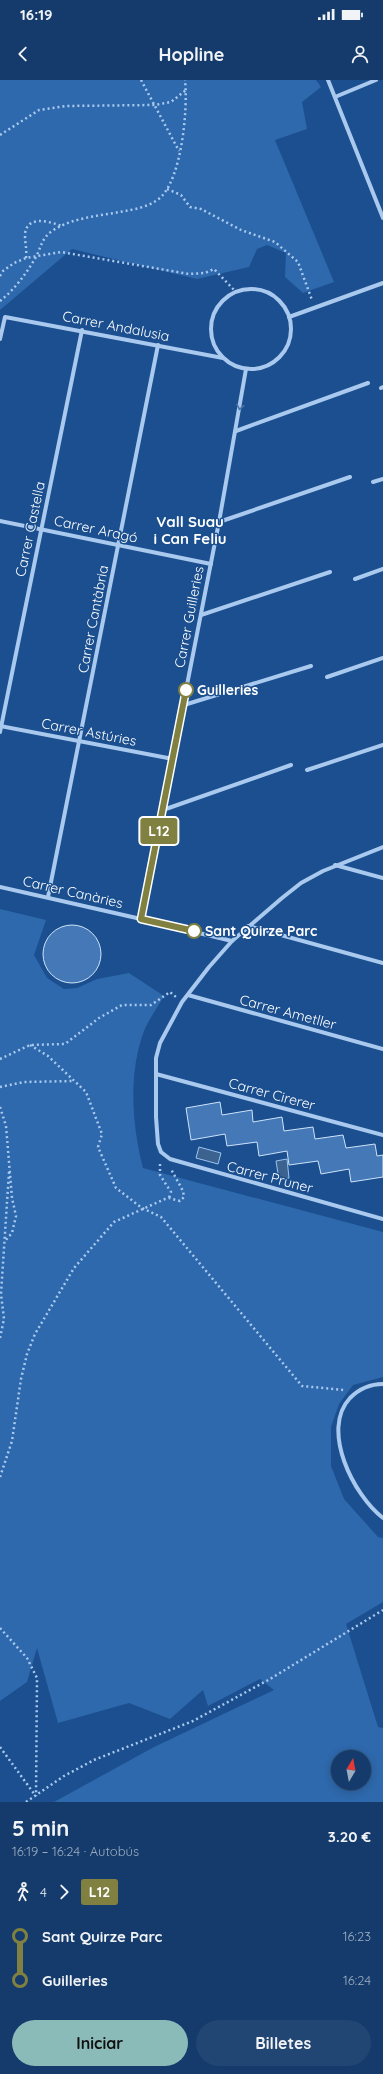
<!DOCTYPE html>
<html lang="es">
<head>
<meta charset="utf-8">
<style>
  body { margin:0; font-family:Quicksand,sans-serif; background:#214673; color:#f1f3f6; height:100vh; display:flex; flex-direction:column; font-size:15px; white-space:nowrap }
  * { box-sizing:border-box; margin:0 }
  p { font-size:13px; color:#9dadc1 }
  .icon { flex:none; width:22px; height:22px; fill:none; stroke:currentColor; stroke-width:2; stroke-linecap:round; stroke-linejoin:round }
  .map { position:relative; height:1722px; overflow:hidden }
  .sheet { display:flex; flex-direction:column; background:#143b6b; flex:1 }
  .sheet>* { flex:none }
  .badge { padding:0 8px; border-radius:3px; font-size:14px; line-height:26px }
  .needle { width:26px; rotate:10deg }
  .tools { position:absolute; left:331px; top:1670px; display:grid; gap:8px }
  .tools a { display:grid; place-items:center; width:40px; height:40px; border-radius:50%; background:#143b6b; box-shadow:0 2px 10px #0003,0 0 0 1px #33557e; font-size:20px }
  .map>.badge { position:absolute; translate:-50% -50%; box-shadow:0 0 0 2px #fff }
  .legs { display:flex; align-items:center; gap:6px; height:44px; padding:0 12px; font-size:13px }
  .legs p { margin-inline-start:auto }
  .summary { display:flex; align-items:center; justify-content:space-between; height:68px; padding:0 12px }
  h1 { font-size:22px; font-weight:700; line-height:30px }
  .button { display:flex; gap:8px; margin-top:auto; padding:8px 12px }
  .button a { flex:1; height:46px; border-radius:24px; background:#8bbbb9; color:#111; font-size:16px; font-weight:700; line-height:46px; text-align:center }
  .button a+a { background:#214673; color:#f1f3f6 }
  ul { padding:0 12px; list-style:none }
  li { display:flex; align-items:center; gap:14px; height:44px; font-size:15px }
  li i { display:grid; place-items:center; width:6px; height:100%; margin:0 5px; background:currentColor }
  li i::after { content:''; width:10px; height:10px; margin:-5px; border:3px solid; border-radius:50%; background:#143b6b }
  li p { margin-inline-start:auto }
  li:first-child i { background:linear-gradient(#0000 50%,currentColor 0) }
  li:last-child i { background:linear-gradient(currentColor 50%,#0000 0) }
  .status { display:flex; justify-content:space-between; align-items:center; height:28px; padding:0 20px; background:#143b6b; direction:ltr }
  .status svg { height:11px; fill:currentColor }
  header { display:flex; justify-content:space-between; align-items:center; height:52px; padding:0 12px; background:#143b6b; font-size:18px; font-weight:700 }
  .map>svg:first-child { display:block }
  .green { fill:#2e69ad; fill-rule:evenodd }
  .water { fill:#3c6290; stroke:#9cc4f0 }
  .building { fill:#4478b7; stroke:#cfe3fa }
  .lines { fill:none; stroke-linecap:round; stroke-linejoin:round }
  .path { stroke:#a9c9ee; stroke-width:2.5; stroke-dasharray:2 3; stroke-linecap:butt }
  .street { stroke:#a9c9ee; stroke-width:4 }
  .oneway { stroke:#4674ac }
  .line-1-casing { stroke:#fff; stroke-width:9 }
  .line-1 { stroke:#808040; stroke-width:6 }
  .stop-1-dot { fill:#fff; stroke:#808040; stroke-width:2 }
  .labels { text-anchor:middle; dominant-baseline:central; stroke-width:3; stroke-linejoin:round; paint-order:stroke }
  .street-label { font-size:14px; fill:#fff; stroke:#1b4f8f }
  .stop-label { font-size:14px; font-weight:bold; fill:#fff; stroke:#1b4f8f; text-anchor:start }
  .neighbourhood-label { font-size:15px; font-weight:bold; fill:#fff; stroke:#1b4f8f }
</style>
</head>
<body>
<div class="status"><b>16:19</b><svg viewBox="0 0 49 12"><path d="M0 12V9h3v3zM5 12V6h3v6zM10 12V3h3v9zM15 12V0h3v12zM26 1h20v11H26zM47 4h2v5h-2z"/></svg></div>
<header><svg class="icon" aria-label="back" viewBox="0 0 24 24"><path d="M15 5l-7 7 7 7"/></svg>Hopline<svg class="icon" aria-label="person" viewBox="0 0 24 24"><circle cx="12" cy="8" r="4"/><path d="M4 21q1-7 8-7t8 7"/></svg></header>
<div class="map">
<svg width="383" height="1722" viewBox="0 0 383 1722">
  <rect width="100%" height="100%" fill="#1b4f8f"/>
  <g class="green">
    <polygon points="0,0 316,0 321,7 302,22 307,49 275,60 334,202 303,213 285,197 286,173 267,165 257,169 249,187 197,199 72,169 0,230"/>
    <path d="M0 829 46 840 34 875 47 898 64 909 77 908 97 899 129 893 164 916C158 927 149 939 144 951 128 994 132 1045 143 1088L383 1152V1297L353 1305 339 1324 331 1347V1386L344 1419 378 1457 383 1458V1522L346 1544 378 1647 383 1648V1722H54L154 1667 274 1610 260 1599 208 1626 203 1610 170 1639 129 1623 58 1643 37 1568 27 1602 0 1621ZM338 1677H364V1703H338Z"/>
  </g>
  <g class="water">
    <polygon points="199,1067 221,1073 218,1084 196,1078"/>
    <polygon points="287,1079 289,1098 279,1100 276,1081"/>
  </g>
  <g class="building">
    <circle cx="72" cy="874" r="29"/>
    <polygon points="220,1022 222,1035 252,1030 253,1042 282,1037 284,1051 313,1047 315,1059 343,1055 346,1068 375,1064 377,1076 383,1075 383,1097 351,1102 349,1089 321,1094 318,1081 289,1085 287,1071 259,1076 257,1062 227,1066 225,1054 191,1060 186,1028"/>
  </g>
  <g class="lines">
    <g class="path">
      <polyline points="141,0 179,71"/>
      <polyline points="0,55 39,30 66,26 155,25 171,22 186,10"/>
      <polyline points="167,109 181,115 190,127 201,129 241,150 275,162 298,182 312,220"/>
      <path d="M26 178C27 170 25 163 25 155 26 135 49 141 61 146"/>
      <polyline points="0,196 3,191 14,183 26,178 61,172 189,194 205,193 214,189 236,212"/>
      <path d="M0 221C15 209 26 194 36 177 41 167 42 158 52 151 73 137 100 136 125 131 137 129 151 126 161 117 182 96 188 29 185 0"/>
      <polyline points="30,965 48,976 86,1012 102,1054 98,1067 116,1108 142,1128 161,1137 302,1306 344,1310"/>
      <polyline points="0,979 30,965 65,964 99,938 122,925 151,925 170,912 176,917"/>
      <polyline points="0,1007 24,1002 73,1001"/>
      <polyline points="0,1027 6,1046 12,1118 16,1136 12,1153 5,1161"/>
      <polyline points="160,1084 160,1095 171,1112 169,1118"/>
      <polyline points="0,1258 4,1239 1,1214 9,1092"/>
      <polyline points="0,1397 12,1361 21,1299 27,1274 35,1254 74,1188 114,1142 165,1119 169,1118 180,1121 184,1117 183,1111 171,1089"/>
      <polyline points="0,1548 27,1578 37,1598 36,1716"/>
      <polyline points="0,1667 35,1715"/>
      <polyline points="26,1722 64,1696 94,1680 193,1641 270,1599 383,1530"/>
    </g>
    <g class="street">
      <polyline points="328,0 383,138"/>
      <polyline points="335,17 376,0"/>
      <circle cx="251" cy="249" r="40"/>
      <polyline points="289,237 383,203"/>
      <polyline points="0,259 5,237 223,278"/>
      <polyline points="381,308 383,307"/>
      <polyline points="236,351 368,303"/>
      <polyline points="373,402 383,399"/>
      <polyline points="0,441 211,484"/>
      <polyline points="219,442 350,397"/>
      <polyline points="355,499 383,489"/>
      <polyline points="201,535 330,492"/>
      <polyline points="327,597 383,578"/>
      <polyline points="184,625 311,586"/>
      <polyline points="0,646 173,679"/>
      <polyline points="0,652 82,250"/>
      <polyline points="307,690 383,665"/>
      <polyline points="163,730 291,685"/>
      <polyline points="383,767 323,791 301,803 282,818 232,861 209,887 182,922 160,963 156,978 156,1037 158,1064 161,1072 170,1079 383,1139"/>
      <polyline points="335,785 383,798"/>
      <polyline points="0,807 141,839"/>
      <polyline points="48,817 158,265"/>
      <polyline points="248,846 383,883"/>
      <polyline points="232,861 141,839 219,442 246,289"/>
      <polyline points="188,915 383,969"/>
      <polyline points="156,994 383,1055"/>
      <path d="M383 1304C370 1304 359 1309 350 1318 320 1350 354 1416 383 1438"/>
    </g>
  </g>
  <defs><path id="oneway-chevron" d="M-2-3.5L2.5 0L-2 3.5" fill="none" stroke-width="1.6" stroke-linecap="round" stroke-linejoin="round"/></defs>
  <use class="oneway" href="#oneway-chevron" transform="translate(240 327) rotate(100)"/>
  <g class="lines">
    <g class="line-1-casing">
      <polyline id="line-1" points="186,610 141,839 194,851"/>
    </g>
    <use href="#line-1" class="line-1"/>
  </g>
  <g class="stop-1-dot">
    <circle cx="186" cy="610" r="7"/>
    <circle cx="194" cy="851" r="7"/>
  </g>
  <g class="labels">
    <g class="street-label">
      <text transform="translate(116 246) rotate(11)">Carrer Andalusia</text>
      <text transform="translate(30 449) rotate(-78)">Carrer Castella</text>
      <text transform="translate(96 449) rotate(12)">Carrer Aragó</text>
      <text transform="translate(189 537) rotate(-79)">Carrer Guilleries</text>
      <text transform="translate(93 539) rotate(-79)">Carrer Cantàbria</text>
      <text transform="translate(89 652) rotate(11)">Carrer Astúries</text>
      <text transform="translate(73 812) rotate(13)">Carrer Canàries</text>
      <text transform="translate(288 932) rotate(15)">Carrer Ametller</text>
      <text transform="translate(272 1014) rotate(15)">Carrer Cirerer</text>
      <text transform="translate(270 1097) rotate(15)">Carrer Pruner</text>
    </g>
    <g class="stop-label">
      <text x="197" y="610">Guilleries</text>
      <text x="205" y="851">Sant Quirze Parc</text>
    </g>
    <g class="neighbourhood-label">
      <text x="190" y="441">Vall Suau<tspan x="190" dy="17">i Can Feliu</tspan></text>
    </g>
  </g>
</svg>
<div class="tools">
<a><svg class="needle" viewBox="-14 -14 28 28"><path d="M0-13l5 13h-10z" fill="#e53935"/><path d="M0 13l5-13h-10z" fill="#9dadc1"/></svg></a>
</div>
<b class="badge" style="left:159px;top:751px;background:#808040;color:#fff">L12</b>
</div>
<section class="sheet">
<div class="summary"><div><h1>5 min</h1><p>16:19 – 16:24 · Autobús</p></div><b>3.20 €</b></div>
<div class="legs"><svg class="icon" aria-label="walk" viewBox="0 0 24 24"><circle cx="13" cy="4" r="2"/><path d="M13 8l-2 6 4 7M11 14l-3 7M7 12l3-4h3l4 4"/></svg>4<svg class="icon" aria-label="forward" viewBox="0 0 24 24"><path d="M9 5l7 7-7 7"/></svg><b class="badge" style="background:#808040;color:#fff">L12</b></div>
<ul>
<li><i style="color:#808040"></i><b>Sant Quirze Parc</b><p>16:23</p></li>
<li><i style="color:#808040"></i><b>Guilleries</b><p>16:24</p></li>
</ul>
<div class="button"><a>Iniciar</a><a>Billetes</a></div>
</section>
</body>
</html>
